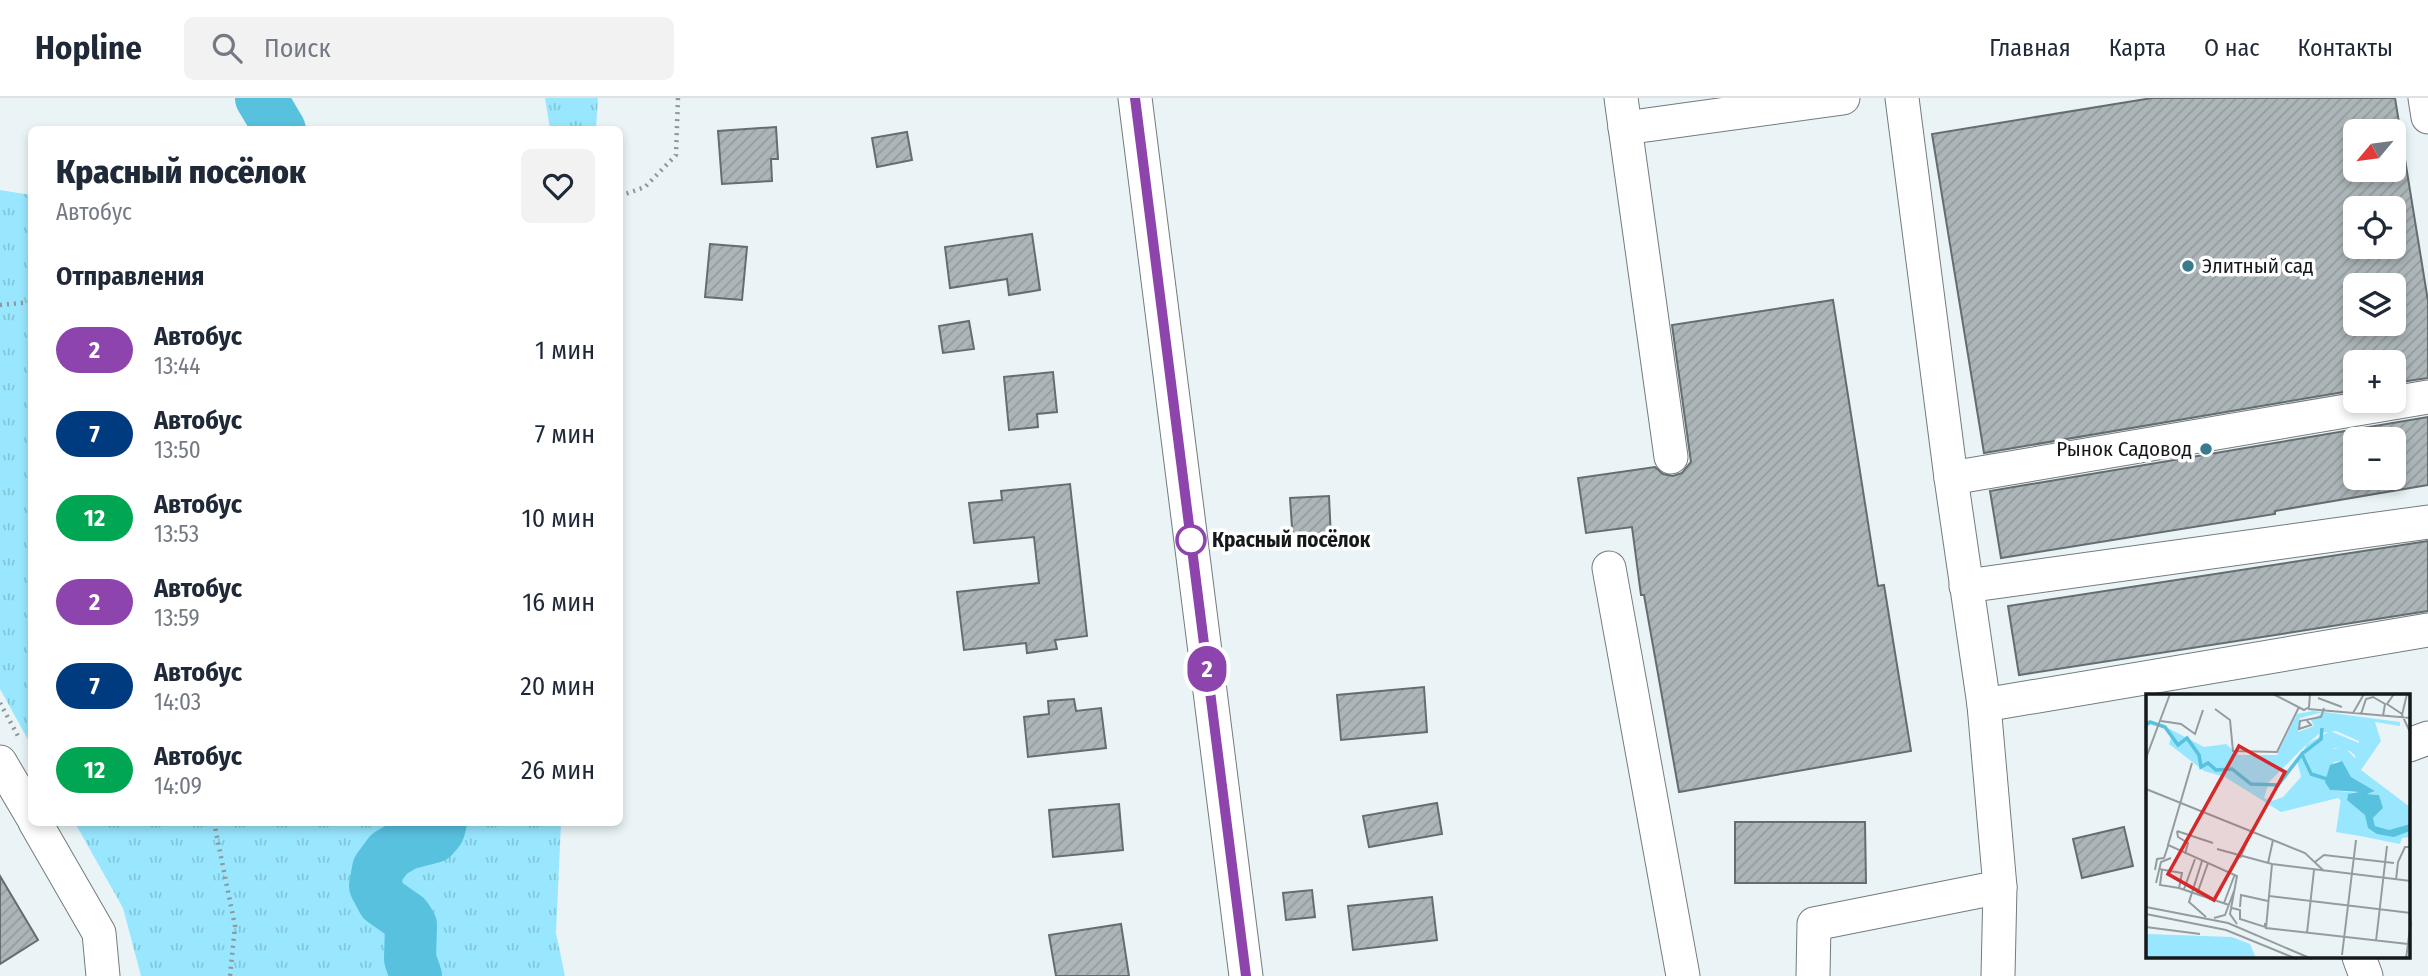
<!DOCTYPE html>
<html lang="ru">
<head>
<meta charset="utf-8">
<style>
  body { margin:0; font-family:"Fira Sans Condensed",sans-serif; background:#f2f2f3; color:#1f2937; height:100vh; display:flex; flex-direction:column; font-size:26px; white-space:nowrap }
  * { box-sizing:border-box; margin:0 }
  p { font-size:23px; color:#747a83 }
  .icon { flex:none; width:38px; height:38px; fill:none; stroke:currentColor; stroke-width:2; stroke-linecap:round; stroke-linejoin:round }
  .map { position:relative; flex:1; overflow:hidden }
  .side { position:absolute; left:28px; top:28px; width:595px; height:700px; display:flex; flex-direction:column; background:#fff; border-radius:10px; box-shadow:0 4px 10px #0003 }
  .side>* { flex:none }
  .badge { padding:0 14px; border-radius:23px; font-size:24px; line-height:46px }
  .needle { width:46px; rotate:241deg }
  .buttons { position:absolute; left:2343px; top:21px; display:grid; gap:14px }
  .buttons a { display:grid; place-items:center; width:63px; height:63px; border-radius:10px; background:#fff; box-shadow:0 4px 10px #0003; font-size:35px }
  .map>.badge { position:absolute; translate:-50% -50%; box-shadow:0 0 0 4px #fff }
  h2 { padding:0 28px; font-size:26px; line-height:63px }
  .round { display:grid; place-items:center; flex:none; width:74px; height:74px; border-radius:10px; background:#f2f2f3 }
  .head { display:flex; align-items:center; justify-content:space-between; height:119px; padding:0 28px }
  h1 { font-size:33px; font-weight:800; line-height:52px }
  ul { padding:0; list-style:none }
  li { display:flex; align-items:center; gap:21px; height:84px; padding:0 28px }
  li div { flex:1 }
  li b { display:block; font-size:26px }
  li em { font-style:normal }
  li .badge { min-width:77px; font-weight:700; text-align:center }
  header { display:flex; align-items:center; gap:42px; box-sizing:border-box; height:98px; padding:0 35px; background:#fff; border-bottom:2px solid #e0e1e3 }
  header strong { font-size:33px }
  nav { display:flex; gap:38px; margin-inline-start:auto; font-size:24px }
  .search { width:490px; height:63px; background:#f2f2f3; display:flex; align-items:center; gap:18px; box-sizing:border-box; padding:0 24px; border-radius:10px; color:#747a83; font-size:26px }
  .map>svg:first-child { display:block }
  .grass { fill:url(#grass-tufts) }
  .lines { fill:none; stroke-linecap:round; stroke-linejoin:round }
  .river { stroke:#57c1de; stroke-width:52 }
  .building { fill:url(#building-hatch); stroke:#656d70; stroke-width:2; fill-rule:evenodd }
  .minor-casing { stroke:#737b7e; stroke-width:35 }
  .path { stroke:#8f9698; stroke-width:4.5; stroke-dasharray:2 5; stroke-linecap:butt }
  .minor { stroke:#fff; stroke-width:33 }
  .line-casing { stroke:#fff; stroke-width:16 }
  .line { stroke:#8e44ad; stroke-width:10 }
  .poi-dot { fill:#397a8c; stroke:#fff; stroke-width:2.5 }
  .stop-dot { fill:#fff; stroke:#8e44ad; stroke-width:3.5 }
  .labels { text-anchor:middle; dominant-baseline:central; stroke-width:7; stroke-linejoin:round; paint-order:stroke }
  .poi-label { font-size:21px; fill:#15191a; stroke:#fff; text-anchor:start }
  .stop-label { font-size:21px; font-weight:bold; fill:#15191a; stroke:#fff; text-anchor:start }
  .inset-river { fill:none; stroke:#57c1de; stroke-width:3.5 }
  .inset-road { fill:none; stroke:#959c9f; stroke-width:2 }
  .view { fill:#d62828; fill-opacity:0.15; stroke:#d62828; stroke-width:3.5 }
  .inset-edge { fill:none; stroke:#15191a; stroke-width:3.5 }
</style>
</head>
<body>
<header>
<strong>Hopline</strong>
<div class="search"><svg class="icon" aria-label="search" viewBox="0 0 24 24"><circle cx="10" cy="10" r="6"/><path d="M15 15l6 6"/></svg>Поиск</div>
<nav><a>Главная</a><a>Карта</a><a>О нас</a><a>Контакты</a></nav>
</header>
<div class="map">
<svg width="2428" height="878" viewBox="0 0 2428 878">
  <defs>
    <pattern id="grass-tufts" width="24" height="20" patternUnits="userSpaceOnUse" patternTransform="scale(1.75)"><rect width="24" height="20" fill="#98e7ff"/><path d="M3 7l-1-3M5 7V3M7 7l1-3M15 17l-1-3M17 17v-4M19 17l1-3" fill="none" stroke="#82c6da"/></pattern>
    <pattern id="building-hatch" width="6" height="6" patternUnits="userSpaceOnUse" patternTransform="scale(1.75)"><rect width="6" height="6" fill="#acb5b8"/><path d="M-1 1l2-2M0 6l6-6M5 7l2-2" fill="none" stroke="#939b9e"/></pattern>
  </defs>
  <rect width="100%" height="100%" fill="#eaf4f7"/>
  <g class="grass">
    <polygon points="545,0 598,0 596,31 550,31"/>
    <polygon points="0,92 31,97 31,647 0,591"/>
    <polygon points="75,725 561,725 556,835 565,878 141,878 123,810"/>
  </g>
  <g class="lines">
    <g class="river">
      <polyline points="261,0 280,32"/>
      <polyline points="416,878 410,861 411,827 406,819 383,803 375,788 378,771 389,756 406,746 433,739 439,732 441,724"/>
    </g>
  </g>
  <g class="building">
    <path d="M2152 0H2395L2428 203V280L2394 285V264H2356V292L1984 355 1932 36ZM2356 33H2394V72H2356ZM2356 110H2394V149H2356ZM2356 187H2394V226H2356Z"/>
    <polygon points="776,29 778,61 771,61 772,83 722,86 718,33"/>
    <polygon points="907,34 912,62 877,69 872,40"/>
    <polygon points="1032,136 1040,192 1009,197 1007,181 950,190 945,149"/>
    <polygon points="710,146 747,149 742,202 705,199"/>
    <polygon points="1833,202 1878,488 1884,487 1911,653 1679,694 1644,497 1641,497 1632,429 1586,435 1578,380 1655,369 1663,376 1673,378 1682,375 1691,364 1672,227"/>
    <polygon points="969,223 974,251 943,255 939,228"/>
    <polygon points="1053,274 1057,314 1037,316 1038,329 1009,332 1004,279"/>
    <path d="M2428 319V387L2275 413V416L2001 460 1990 393ZM2356 341H2394V380H2356Z"/>
    <polygon points="1070,386 1087,538 1055,542 1057,551 1027,555 1026,545 964,552 957,494 1039,485 1034,439 974,445 969,405 1002,402 1001,393"/>
    <polygon points="1329,398 1331,441 1293,444 1290,400"/>
    <polygon points="2428,443 2428,513 2019,577 2008,508"/>
    <polygon points="1424,589 1427,634 1341,642 1337,597"/>
    <polygon points="1074,601 1076,613 1101,610 1106,650 1028,659 1024,619 1049,616 1048,603"/>
    <polygon points="1437,705 1442,736 1369,749 1363,718"/>
    <polygon points="1119,706 1123,752 1053,759 1049,712"/>
    <polygon points="1735,724 1865,724 1866,785 1735,785"/>
    <polygon points="2124,729 2133,768 2082,780 2073,741"/>
    <polygon points="0,778 38,842 0,866"/>
    <polygon points="1312,792 1315,819 1286,822 1283,795"/>
    <polygon points="1432,799 1437,842 1353,852 1348,808"/>
    <polygon points="1121,826 1129,878 1056,878 1049,837"/>
  </g>
  <g class="lines">
    <g class="minor-casing">
      <g id="minor">
        <polyline points="1135,0 1246,878"/>
        <polyline points="1621,0 1671,359"/>
        <polyline points="1902,0 1951,380 1984,607 2000,789 1998,878"/>
        <polyline points="2425,0 2428,19"/>
        <polyline points="1625,30 1843,0"/>
        <polyline points="1951,380 2428,299"/>
        <polyline points="1609,470 1683,878"/>
        <polyline points="1966,488 2428,424"/>
        <polyline points="1984,607 2428,532"/>
        <polyline points="2409,647 2428,640"/>
        <polyline points="0,664 32,718"/>
        <polyline points="35,724 99,835 103,878"/>
        <polyline points="2359,859 2366,878"/>
        <polyline points="1813,878 1814,826 2000,789"/>
      </g>
    </g>
    <g class="path">
      <polyline points="620,98 645,89 676,57 678,0"/>
      <polyline points="0,207 32,204"/>
      <polyline points="0,605 18,638"/>
      <polyline points="214,724 235,828 230,878"/>
    </g>
    <use href="#minor" class="minor"/>
  </g>
  <g class="lines">
    <g class="line-casing">
      <polyline id="line" points="1135,0 1246,878"/>
    </g>
    <use href="#line" class="line"/>
  </g>
  <g class="poi-dot">
    <circle cx="2188" cy="168" r="7"/>
    <circle cx="2206" cy="351" r="7"/>
  </g>
  <circle class="stop-dot" cx="1191" cy="442" r="14"/>
  <g class="labels">
    <g class="poi-label">
      <text x="2202" y="168">Элитный сад</text>
      <text x="2192" y="351" text-anchor="end">Рынок Садовод</text>
    </g>
    <g class="stop-label">
      <text x="1212" y="442">Красный посёлок</text>
    </g>
  </g>
  <g transform="translate(2146 596)">
    <rect width="264" height="264" fill="#eaf4f7"/>
    <path d="M167 17 177 18 154 24 152 38 168 32 165 26 178 18 254 28V32L229 28 235 47 215 76 264 113V130L243 136 229 132 227 124 237 114 233 101 221 100 229 97 205 83 194 67 188 68 180 84 165 79 162 68 186 55 199 54 209 64 213 47 190 37 174 39 161 50 123 88 118 104 126 107 137 103 155 83 151 66 156 62 163 81 179 86 184 96 213 99 200 103 220 122 223 135 248 142 264 137V143L256 144 254 150 214 142V124L192 104 135 118 79 83 58 77 23 50 26 41 22 34 58 53 80 50 93 61H131L151 20Z" fill="#98e7ff"/>
    <path d="M184 37 220 52 219 62 214 66 204 57 189 54 162 68 157 57 161 50ZM195 104 214 124V142L190 138Z" fill="#98e7ff"/>
    <path d="M0 240 86 243 104 250 110 264 0 265Z" fill="#98e7ff"/>
    <path d="M196 67 205 83 229 97 221 100 233 101 237 114 227 124 229 132 243 136 264 130V137L248 143 231 140 222 134 219 121 201 106 202 100 213 98 184 96 179 88 184 71Z" fill="#57c1de"/>
    <path class="inset-river" d="M0 31 4 28 19 33 32 51 41 44 53 61 55 73 62 69 70 76 86 75 105 90 132 91 156 60 165 80 184 86M156 60 175 45 176 34"/>
    <path class="inset-road" d="M127 0 158 16 163 13 164 0M248 0 241 10 256 20M261 0 256 21 265 40M172 4 196 13M69 15 84 26 87 57 131 58 153 13M162 15 265 24M207 19 218 0M215 20 220 5 227 3 239 10 237 22M15 27 35 30 49 40 57 16M161 27 165 31 153 35 154 27 175 23 178 14M0 64 24 0M46 69 22 151 91 182 84 220 91 230M0 95 159 159 178 177M31 137 67 149M31 137 32 143 42 149 39 160M71 155 126 170 265 187M94 164 104 141M56 167 43 208 60 223M169 168 178 161 248 169M122 169 127 146M126 170 120 234 262 250M13 175 36 179 33 194 83 211M9 176 11 165 18 164 22 152M16 176 14 191 33 194M250 186 252 168 259 153H265M10 189 15 168 25 164M38 195 49 165M51 200 62 169M123 202 265 219M78 209 89 180M0 213 82 229 166 265M94 213 95 201 122 207M86 214 94 216V225L119 233V229M0 220 80 236 151 265M68 224 79 221 88 197M0 233 54 240M161 239 168 176M230 247 241 152M196 261 210 146M260 265 265 227"/>
    <path class="view" d="M93 52 139 78 68 206 22 180Z"/>
    <rect width="264" height="264" class="inset-edge"/>
  </g>
</svg>
<div class="buttons">
<a><svg class="needle" viewBox="-14 -14 28 28"><path d="M0-13l5 13h-10z" fill="#e53935"/><path d="M0 13l5-13h-10z" fill="#747a83"/></svg></a>
<a><svg class="icon" aria-label="locate" viewBox="0 0 24 24"><circle cx="12" cy="12" r="6"/><path d="M12 2v4M12 18v4M2 12h4M18 12h4"/></svg></a>
<a><svg class="icon" aria-label="layers" viewBox="0 0 24 24"><path d="M12 4l9 5-9 5-9-5zM3 14l9 5 9-5"/></svg></a>
<a>+</a>
<a>−</a>
</div>
<b class="badge" style="left:1207px;top:571px;background:#8e44ad;color:#fff">2</b>
<section class="side">
<div class="head"><div><h1>Красный посёлок</h1><p>Автобус</p></div><a class="round"><svg class="icon" aria-label="heart" viewBox="0 0 24 24"><path d="M12 20l-8-8c-3-5 5-10 8-4 3-6 11-1 8 4z"/></svg></a></div>
<h2>Отправления</h2>
<ul>
<li><span class="badge" style="background:#8e44ad;color:#fff">2</span><div><b>Автобус</b><p>13:44</p></div><em>1 мин</em></li>
<li><span class="badge" style="background:#003b80;color:#fff">7</span><div><b>Автобус</b><p>13:50</p></div><em>7 мин</em></li>
<li><span class="badge" style="background:#00a651;color:#fff">12</span><div><b>Автобус</b><p>13:53</p></div><em>10 мин</em></li>
<li><span class="badge" style="background:#8e44ad;color:#fff">2</span><div><b>Автобус</b><p>13:59</p></div><em>16 мин</em></li>
<li><span class="badge" style="background:#003b80;color:#fff">7</span><div><b>Автобус</b><p>14:03</p></div><em>20 мин</em></li>
<li><span class="badge" style="background:#00a651;color:#fff">12</span><div><b>Автобус</b><p>14:09</p></div><em>26 мин</em></li>
</ul>
</section>
</div>
</body>
</html>
